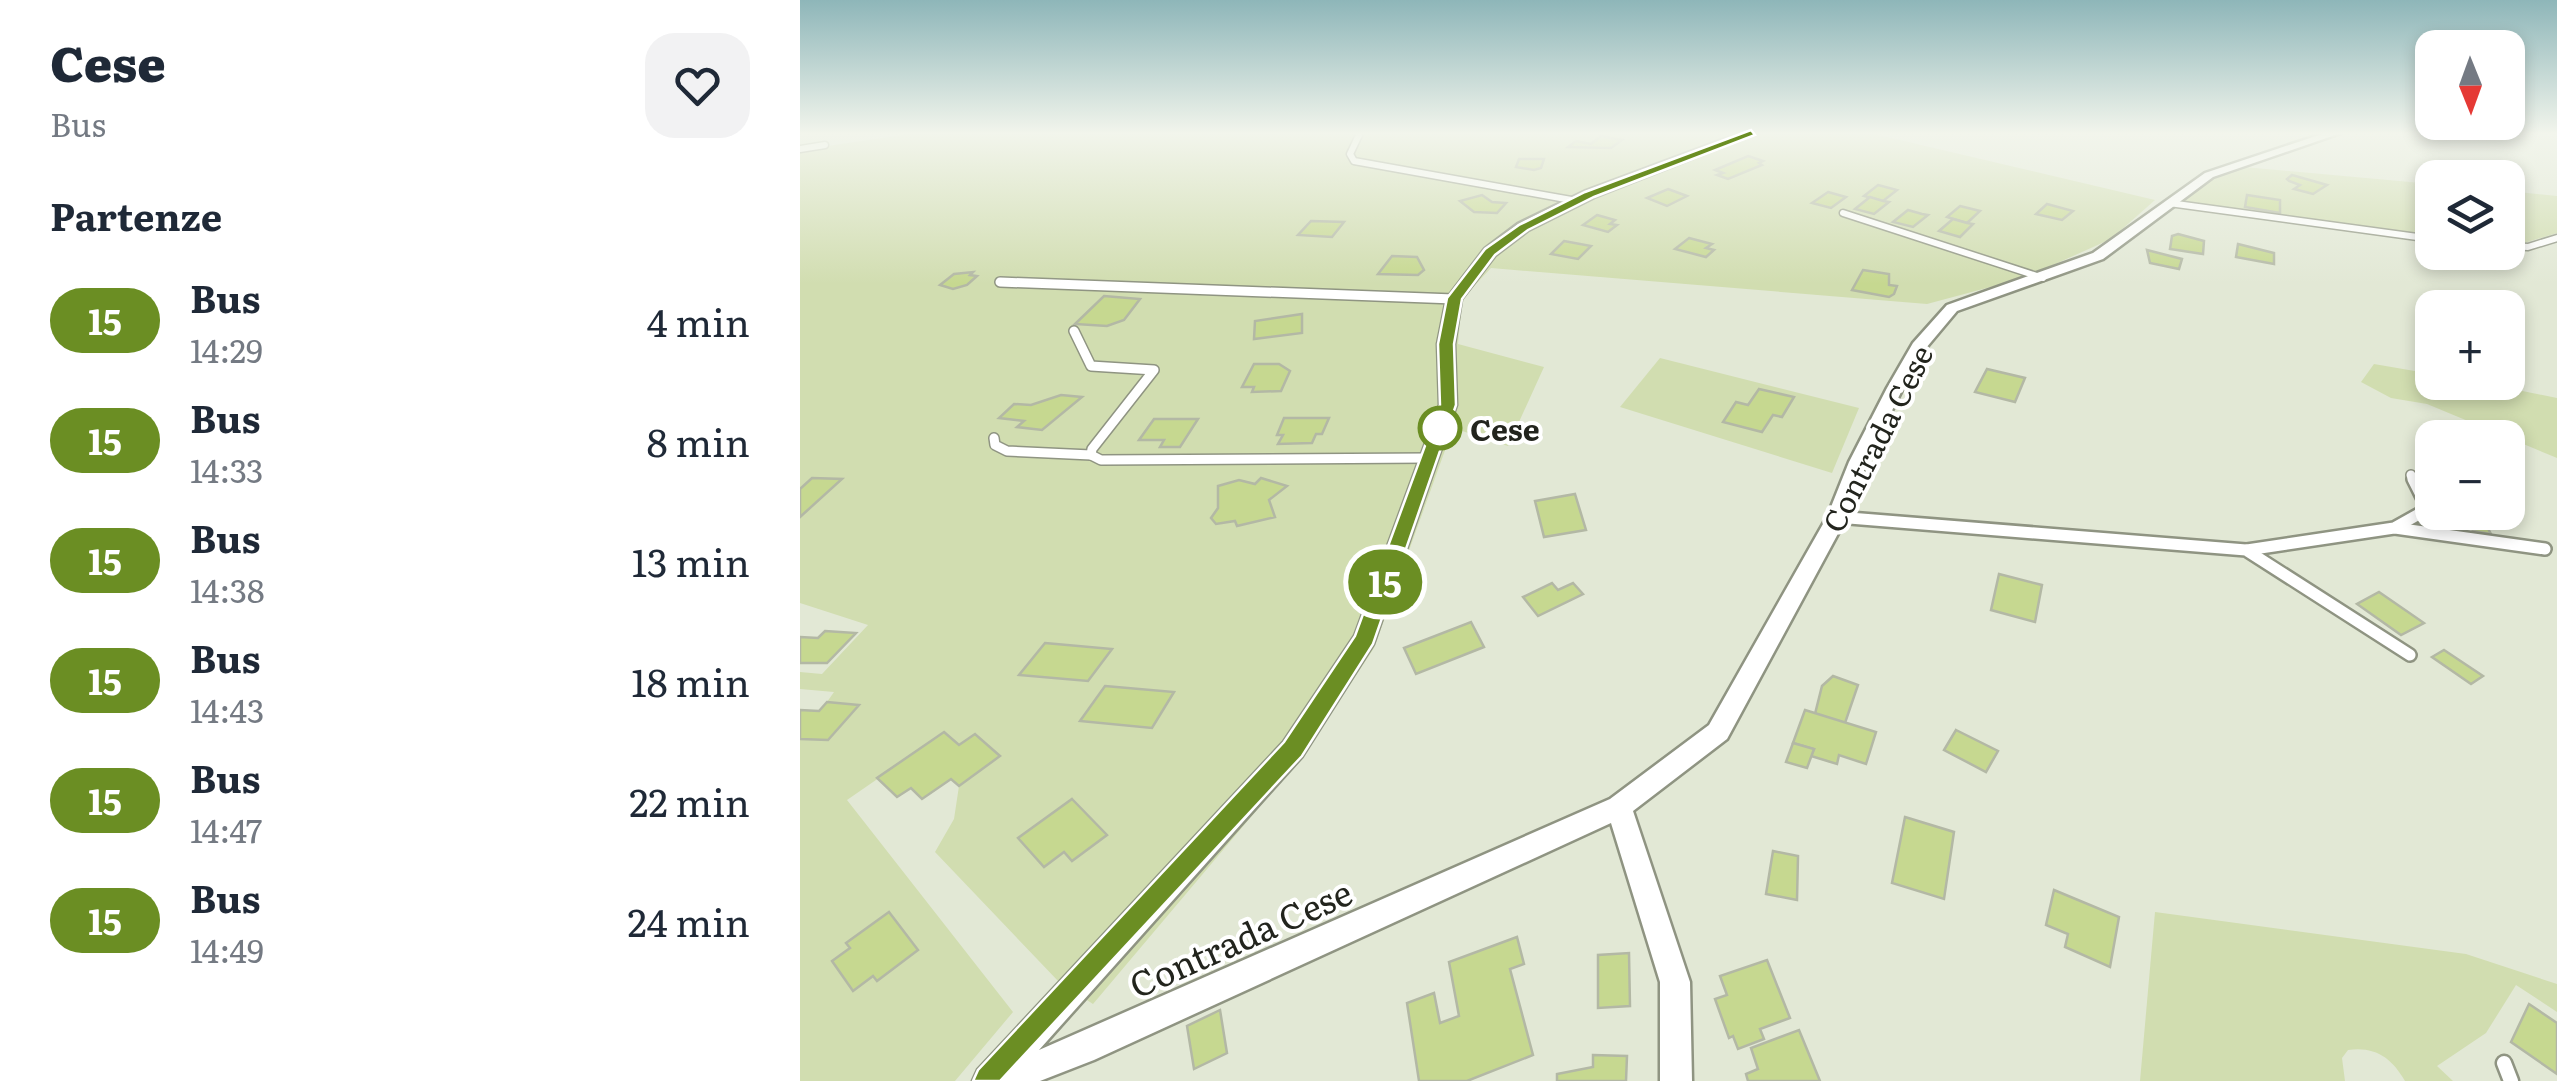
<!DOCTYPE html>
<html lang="it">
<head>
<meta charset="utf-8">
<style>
  body { margin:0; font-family:Literata,serif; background:#f2f2f3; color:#1f2937; height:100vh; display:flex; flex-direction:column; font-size:38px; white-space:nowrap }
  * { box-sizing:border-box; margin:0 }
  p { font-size:32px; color:#747a83 }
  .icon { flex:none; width:55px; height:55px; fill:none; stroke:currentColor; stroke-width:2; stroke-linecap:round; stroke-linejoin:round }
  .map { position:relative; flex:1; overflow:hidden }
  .side { display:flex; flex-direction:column; background:#fff; width:800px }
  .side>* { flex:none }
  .badge { padding:0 20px; border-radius:32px; font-size:35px; line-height:65px }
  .needle { width:65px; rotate:179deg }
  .tools { position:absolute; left:1615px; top:30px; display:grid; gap:20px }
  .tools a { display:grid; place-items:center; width:110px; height:110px; border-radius:20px; background:#fff; box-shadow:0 5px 15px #0003; font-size:50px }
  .map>.badge { position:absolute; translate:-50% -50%; box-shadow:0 0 0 5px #fff }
  h2 { padding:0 50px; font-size:38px; line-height:90px }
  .round { display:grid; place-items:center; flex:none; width:105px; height:105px; border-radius:30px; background:#f2f2f3 }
  .headline { display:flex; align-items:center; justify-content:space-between; height:170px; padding:0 50px }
  h1 { font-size:48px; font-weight:800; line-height:75px }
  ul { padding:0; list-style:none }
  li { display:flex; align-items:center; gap:30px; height:120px; padding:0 50px }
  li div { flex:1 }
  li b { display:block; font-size:38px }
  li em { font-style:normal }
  li .badge { min-width:110px; font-weight:700; text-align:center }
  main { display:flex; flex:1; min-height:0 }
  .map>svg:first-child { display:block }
  .green { fill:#d1ddb0 }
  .building { fill:#c6d890; stroke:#b3b8a5; stroke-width:2.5 }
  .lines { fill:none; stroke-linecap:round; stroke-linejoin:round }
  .lane-far3-casing { stroke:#8f9482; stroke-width:9 }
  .lane-far2-casing { stroke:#8f9482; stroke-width:12 }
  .lane-far1-casing { stroke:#8f9482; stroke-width:16 }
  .lane-casing { stroke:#8f9482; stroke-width:19 }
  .street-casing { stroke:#8f9482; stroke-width:5 }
  .lane-far3 { stroke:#fff; stroke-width:6 }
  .lane-far2 { stroke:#fff; stroke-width:9 }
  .lane-far1 { stroke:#fff; stroke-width:11 }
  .lane { stroke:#fff; stroke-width:14 }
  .street { fill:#fff; fill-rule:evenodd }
  .line { fill:#6b8e23; stroke:#fff; stroke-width:2.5 }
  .stop-dot { fill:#fff; stroke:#6b8e23; stroke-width:5 }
  .labels { text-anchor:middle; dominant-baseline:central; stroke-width:8; stroke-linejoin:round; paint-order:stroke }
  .stop-label { font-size:30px; font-weight:bold; fill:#22241d; stroke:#fff; text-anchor:start }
  .street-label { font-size:30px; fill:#22241d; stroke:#fff }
  .near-street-label { font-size:35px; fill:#22241d; stroke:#fff }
</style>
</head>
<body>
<main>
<section class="side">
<div class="headline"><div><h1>Cese</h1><p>Bus</p></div><a class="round"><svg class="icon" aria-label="heart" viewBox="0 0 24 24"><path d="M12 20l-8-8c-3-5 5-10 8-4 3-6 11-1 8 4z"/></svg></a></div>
<h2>Partenze</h2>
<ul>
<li><span class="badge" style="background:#6b8e23;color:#fff">15</span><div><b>Bus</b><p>14:29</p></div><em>4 min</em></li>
<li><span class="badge" style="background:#6b8e23;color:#fff">15</span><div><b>Bus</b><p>14:33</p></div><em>8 min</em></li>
<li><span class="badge" style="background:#6b8e23;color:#fff">15</span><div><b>Bus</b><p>14:38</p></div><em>13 min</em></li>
<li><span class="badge" style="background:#6b8e23;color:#fff">15</span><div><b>Bus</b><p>14:43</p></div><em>18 min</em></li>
<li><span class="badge" style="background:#6b8e23;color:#fff">15</span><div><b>Bus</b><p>14:47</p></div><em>22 min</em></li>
<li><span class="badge" style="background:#6b8e23;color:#fff">15</span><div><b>Bus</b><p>14:49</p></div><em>24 min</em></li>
</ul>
</section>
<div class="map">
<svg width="1757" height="1081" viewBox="0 0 1757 1081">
  <rect width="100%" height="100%" fill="#e2e8d5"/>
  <g class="green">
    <polygon points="116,133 1070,133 1355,200 1311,239 1224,278 1127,304 691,268 662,299 658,344 744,367 708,446 653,428 574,648 505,753 293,1004 259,982 135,852 154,819 159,786 200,756 175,734 159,745 144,733 47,800 213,1012 155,1081 0,1081 0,739 28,740 59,706 27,702 34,692 0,689 0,672 22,674 68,625 0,603 0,150"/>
    <polygon points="1444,167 1632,184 1632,238 1377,201 1416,176"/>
    <polygon points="1708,191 1757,196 1757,233 1708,248"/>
    <polygon points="860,358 1059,408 1032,473 820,407"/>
    <polygon points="1574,364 1632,374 1632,382 1683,383 1757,398 1757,458 1627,404 1591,398 1561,382"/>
    <path d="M1355 912 1666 954 1757 984V1012L1716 985 1686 1033 1637 1066 1653 1081H1605C1592 1058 1575 1046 1548 1050L1542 1058 1545 1081H1340Z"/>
  </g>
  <g class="building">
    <polygon points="801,136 822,140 811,148 768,147 776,141 791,144"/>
    <polygon points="948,156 963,161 959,163 962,165 928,179 917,175 923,173 915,170"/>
    <polygon points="719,159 744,159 741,168 734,170 716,167"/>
    <polygon points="1492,175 1527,185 1513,194 1494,189 1500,185 1489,181 1487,179"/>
    <polygon points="1078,185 1097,190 1083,201 1064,196"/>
    <polygon points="868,189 887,196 867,206 847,198"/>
    <polygon points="1028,192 1046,197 1031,208 1012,203"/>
    <polygon points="682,195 692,202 706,203 697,213 674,212 660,201"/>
    <polygon points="1447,195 1480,200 1480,213 1445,207"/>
    <polygon points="1070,197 1083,201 1089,202 1074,214 1055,209"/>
    <polygon points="1247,204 1273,211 1262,220 1236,214"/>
    <polygon points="1160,206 1180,211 1167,223 1147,217"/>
    <polygon points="1108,210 1122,214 1128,215 1113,227 1093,222"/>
    <polygon points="797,215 815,220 810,224 817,225 808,232 783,225"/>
    <polygon points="1153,219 1167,223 1173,224 1160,237 1139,231"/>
    <polygon points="511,221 544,222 532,237 498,235"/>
    <polygon points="1378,234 1404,241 1403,254 1370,249 1372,236"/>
    <polygon points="889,238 912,244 906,248 914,250 906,257 875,249"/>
    <polygon points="764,241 791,246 778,259 751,254"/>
    <polygon points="1438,244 1474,253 1474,264 1436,257"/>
    <polygon points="1347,250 1382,259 1379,269 1350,263"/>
    <polygon points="592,256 617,257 624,270 618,275 578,274"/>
    <polygon points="1063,270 1089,274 1089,285 1097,286 1094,294 1089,297 1052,290"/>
    <polygon points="173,272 170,275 177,276 167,285 153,289 140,285 154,274"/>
    <polygon points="304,296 340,299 324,320 307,326 275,324"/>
    <polygon points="502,314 502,333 454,339 455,321"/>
    <polygon points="454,364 479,364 490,371 481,391 452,392 454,387 442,387"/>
    <polygon points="1187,369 1225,378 1215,402 1175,392"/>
    <polygon points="959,389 994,397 982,417 973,415 962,432 923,422 936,402 948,405"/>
    <polygon points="261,395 282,397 242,430 217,427 224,421 199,418 214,404 231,405"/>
    <polygon points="484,418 529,418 522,434 516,434 512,443 478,444 483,435 477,435"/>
    <polygon points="354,419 398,419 380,447 360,447 364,440 339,440"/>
    <polygon points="12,478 42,479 0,517 0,489"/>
    <polygon points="461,478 487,486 469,500 475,517 437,526 435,521 416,524 411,518 418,508 418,486 439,480 455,484"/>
    <polygon points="775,494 786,530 744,537 735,501"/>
    <polygon points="1665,512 1703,517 1708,527 1685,523 1691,534 1673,531"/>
    <polygon points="1199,574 1242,585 1235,622 1191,610"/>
    <polygon points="752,583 758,590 773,583 783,594 738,616 723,597"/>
    <polygon points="1579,592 1624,623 1601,635 1557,604"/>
    <polygon points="671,622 684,647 616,674 604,648"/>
    <polygon points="25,631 56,633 27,663 0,663 0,637 18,638"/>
    <polygon points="245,643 312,649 288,681 219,675"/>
    <polygon points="1644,650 1683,676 1671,684 1632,657"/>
    <polygon points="1033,676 1058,685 1045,723 1015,714 1022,686"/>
    <polygon points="305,686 374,692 352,728 280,721"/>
    <polygon points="27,702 59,705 28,740 0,739 0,710 19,711"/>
    <polygon points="1005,710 1076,732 1066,764 1039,755 1037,764 1011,756 1014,749 993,743"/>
    <polygon points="1156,730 1198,751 1186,772 1144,750"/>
    <polygon points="144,732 159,745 175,734 200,756 159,786 151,779 122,799 111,788 97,797 77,778"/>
    <polygon points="993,743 1014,749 1007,768 986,762"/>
    <polygon points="272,799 307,835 272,861 264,852 244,867 218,838"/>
    <polygon points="1105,817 1154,832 1144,899 1092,883"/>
    <polygon points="973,851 998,856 997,900 966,894"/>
    <polygon points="1254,890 1319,917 1310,967 1265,947 1268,934 1246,925"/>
    <polygon points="89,912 118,950 77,981 73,976 53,991 32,961 50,948 46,943"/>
    <polygon points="717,937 724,964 710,969 733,1055 667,1081 619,1081 607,1003 634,993 640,1023 659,1016 649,962"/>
    <polygon points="829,953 830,1006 798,1008 798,955"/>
    <polygon points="967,960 990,1018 960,1029 964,1039 938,1049 933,1036 929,1038 915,999 927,995 920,976"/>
    <polygon points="1729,1004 1757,1023 1757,1074 1711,1042"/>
    <polygon points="420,1010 427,1053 394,1069 387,1026"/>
    <polygon points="999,1030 1020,1081 948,1081 946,1074 958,1069 951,1048"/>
    <polygon points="793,1055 827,1056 826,1081 757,1081 757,1074 793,1067"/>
  </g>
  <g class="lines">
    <g class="lane-far3-casing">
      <g id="lane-far3">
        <polyline points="560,133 550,154 554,161 777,201"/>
        <polyline points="0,149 25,145"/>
        <polyline points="1369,203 1632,239"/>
        <polyline points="1043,213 1243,278"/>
        <polyline points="1708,246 1728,247 1757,238"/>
        <polyline points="200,282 264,284"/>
      </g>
    </g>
    <g class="lane-far2-casing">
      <g id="lane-far2">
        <polyline points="200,282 654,299"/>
        <polyline points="274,331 291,366 354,370 292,449 291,455 301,460 629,458"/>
        <polyline points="194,438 195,445 207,451 291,455"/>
        <polyline points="1611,475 1614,482"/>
      </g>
    </g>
    <g class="lane-far1-casing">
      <g id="lane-far1">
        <polyline points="1037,517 1446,550 1610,655"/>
        <polyline points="1595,528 1745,549"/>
        <polyline points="1447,550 1594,528 1628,509 1613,479"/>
      </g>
    </g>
    <g class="lane-casing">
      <polyline id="lane" points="1704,1063 1711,1081"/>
    </g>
    <g class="street-casing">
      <polygon id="street" points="941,133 956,133 794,197 728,230 695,255 661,299 654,344 656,405 573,644 502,756 239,1050 810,799 909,725 1027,517 1049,462 1087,388 1113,343 1147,305 1293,253 1405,173 1525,133 1541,133 1413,177 1303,259 1157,311 1126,348 1103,388 1067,462 1047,517 927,739 833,811 890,982 892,1081 860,1081 860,982 811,823 294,1060 240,1081 173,1081 178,1070 484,742 555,636 640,405 638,344 647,299 685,249 718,224 786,191"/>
    </g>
    <use href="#lane-far3" class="lane-far3"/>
    <use href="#lane-far2" class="lane-far2"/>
    <use href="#lane-far1" class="lane-far1"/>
    <use href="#lane" class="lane"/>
    <use href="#street" class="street"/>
  </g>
  <linearGradient id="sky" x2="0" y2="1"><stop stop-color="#8eb6b9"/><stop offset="0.47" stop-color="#f2f5ec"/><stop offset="1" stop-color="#f2f5ec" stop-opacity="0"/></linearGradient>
  <rect width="1757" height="284" fill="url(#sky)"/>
  <polygon class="line" points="951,130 955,135 794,197 728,230 695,255 662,299 654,344 656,405 573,644 502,756 200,1081 173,1081 178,1070 484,742 555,636 640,405 638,344 647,298 685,249 719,225 785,192"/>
  <circle class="stop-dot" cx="640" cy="428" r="20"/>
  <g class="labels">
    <g class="stop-label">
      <text x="670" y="428">Cese</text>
    </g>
    <g class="street-label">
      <text transform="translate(1076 438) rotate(-63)">Contrada Cese</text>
    </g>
    <g class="near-street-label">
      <text transform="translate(440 937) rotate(-24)">Contrada Cese</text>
    </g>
  </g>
</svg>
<div class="tools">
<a><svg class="needle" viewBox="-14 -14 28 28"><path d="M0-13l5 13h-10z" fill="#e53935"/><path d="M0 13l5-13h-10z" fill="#747a83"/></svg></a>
<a><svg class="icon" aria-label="layers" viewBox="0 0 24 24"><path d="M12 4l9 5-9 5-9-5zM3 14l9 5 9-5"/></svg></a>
<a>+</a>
<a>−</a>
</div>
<b class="badge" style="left:585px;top:582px;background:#6b8e23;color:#fff">15</b>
</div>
</main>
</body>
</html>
